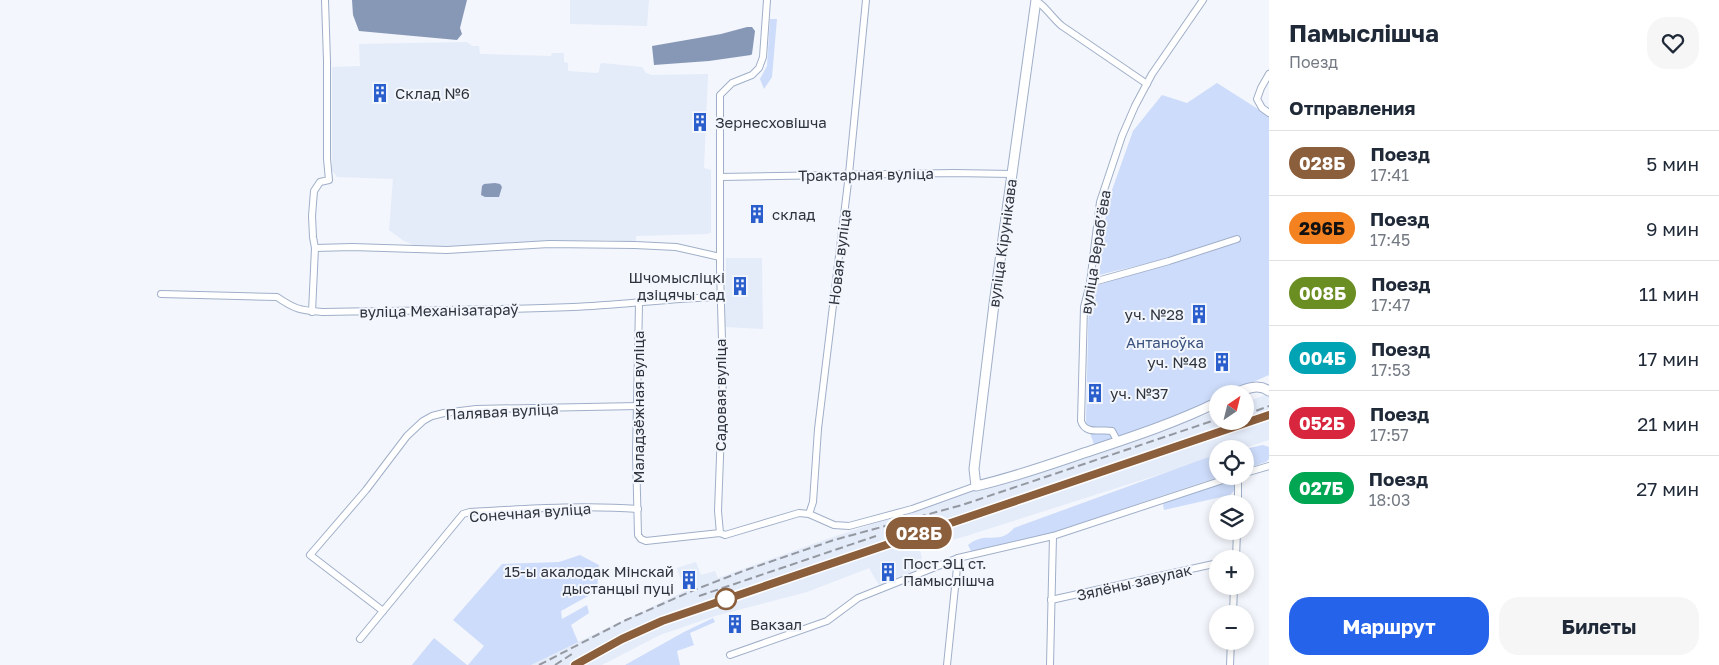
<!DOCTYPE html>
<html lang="ru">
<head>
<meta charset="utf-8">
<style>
  body { margin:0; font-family:"Golos Text",sans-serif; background:#f6f6f7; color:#1f2937; height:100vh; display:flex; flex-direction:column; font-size:19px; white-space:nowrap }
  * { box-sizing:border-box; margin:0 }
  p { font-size:16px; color:#747a83 }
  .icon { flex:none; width:28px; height:28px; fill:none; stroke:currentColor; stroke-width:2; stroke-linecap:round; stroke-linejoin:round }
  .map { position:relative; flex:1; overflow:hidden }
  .details { display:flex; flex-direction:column; background:#fff; width:450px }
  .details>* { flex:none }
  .badge { padding:0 10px; border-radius:16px; font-size:18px; line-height:32px }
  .needle { width:32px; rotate:35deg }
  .controls { position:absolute; left:1209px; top:385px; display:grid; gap:10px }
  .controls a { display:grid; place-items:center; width:45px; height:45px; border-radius:50%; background:#fff; box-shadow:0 2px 8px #0003; font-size:25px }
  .map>.badge { position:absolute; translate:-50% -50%; box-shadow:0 0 0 2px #fff }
  h2 { padding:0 20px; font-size:19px; line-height:45px }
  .round { display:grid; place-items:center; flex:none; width:52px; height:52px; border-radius:20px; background:#f6f6f7 }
  .headline { display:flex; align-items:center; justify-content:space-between; height:85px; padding:0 20px }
  h1 { font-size:24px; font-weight:700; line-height:38px }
  .action { display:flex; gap:10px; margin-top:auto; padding:10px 20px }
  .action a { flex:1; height:58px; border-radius:20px; background:#2563eb; color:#fff; font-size:20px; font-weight:700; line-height:58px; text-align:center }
  .action a+a { background:#f6f6f7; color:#1f2937 }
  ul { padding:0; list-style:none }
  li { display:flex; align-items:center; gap:15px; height:65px; padding:0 20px; border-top:1px solid #e0e1e3 }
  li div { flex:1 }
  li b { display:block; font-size:19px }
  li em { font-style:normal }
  li .badge { min-width:55px; font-weight:700; text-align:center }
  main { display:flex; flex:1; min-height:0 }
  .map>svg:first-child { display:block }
  .built { fill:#e4ebf9 }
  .green { fill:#cddcfa }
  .water { fill:#8798b7 }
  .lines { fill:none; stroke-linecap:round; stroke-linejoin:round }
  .minor-casing { stroke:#a0afc9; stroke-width:8 }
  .tertiary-casing { stroke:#a0afc9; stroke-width:11 }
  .minor { stroke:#fff; stroke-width:6 }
  .tertiary { stroke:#fff; stroke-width:9 }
  .rail { stroke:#9498a0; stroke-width:2; stroke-dasharray:8 4; stroke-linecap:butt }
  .line-casing { stroke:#fff; stroke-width:11 }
  .line { stroke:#8b5e3c; stroke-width:8 }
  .stop-dot { fill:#fff; stroke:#8b5e3c; stroke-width:2.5 }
  .labels { text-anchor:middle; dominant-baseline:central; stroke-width:4; stroke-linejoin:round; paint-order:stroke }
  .poi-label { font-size:15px; fill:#2e343e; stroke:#f3f6fc; text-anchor:start }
  .street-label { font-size:15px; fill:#2e343e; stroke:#f3f6fc }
  .park-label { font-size:15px; fill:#3a527f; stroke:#f3f6fc }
</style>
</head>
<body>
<main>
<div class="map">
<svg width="1269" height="665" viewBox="0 0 1269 665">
  <rect width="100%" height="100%" fill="#f3f6fc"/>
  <g class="built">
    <polygon points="570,0 649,0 647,26 570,24"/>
    <polygon points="467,42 472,46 479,46 480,54 551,56 552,53 564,53 564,62 568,63 568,71 596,73 599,72 600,65 602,63 642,67 646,73 652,75 708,74 704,168 711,170 711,233 706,234 636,236 636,242 607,240 518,242 445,248 414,245 404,241 389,230 393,179 337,177 332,170 332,67 360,66 359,44"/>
    <polygon points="726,258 762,258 763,329 725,327"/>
    <polygon points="1269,394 1269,440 1241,449 1218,449 1217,456 963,537 920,548 923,567 879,585 869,568 807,592 715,616 660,635 602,665 522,665 571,625 578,642 685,591 677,568 696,562 701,575 715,571 718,578 830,538 1217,411 1218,421 1245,421 1245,402"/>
  </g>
  <g class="green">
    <polygon points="770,19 777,19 772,77 764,89 760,79 767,66"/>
    <polygon points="1217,83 1269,116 1269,375 1226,394 1218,394 1217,398 1179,416 1095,447 1086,422 1089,288 1235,242 1099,275 1107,204 1133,131 1162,95 1187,103"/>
    <polygon points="1263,445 1269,447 1269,459 1266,462 1245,469 1245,449"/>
    <path d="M1217 455 1218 476H1222C1188 487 1154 498 1120 510 1072 527 1022 546 971 551L968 545C986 530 999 546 1014 528L1206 458Z"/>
    <polygon points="1232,480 1235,483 1235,490 1230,495 1164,510 1163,504 1165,502"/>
    <polygon points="580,555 599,565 597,591 561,611 562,619 587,605 589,613 571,625 578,642 531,665 468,665 484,646 453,620 502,564 559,562"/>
    <polygon points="713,618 715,622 690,633 694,645 677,651 680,665 625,665 684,632"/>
    <polygon points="434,638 467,665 412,665"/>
  </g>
  <g class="water">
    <polygon points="352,0 467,0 460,28 462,34 457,40 359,31 353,15"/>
    <polygon points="747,27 752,27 755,31 752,54 751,55 709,61 654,65 652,46 721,34"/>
    <polygon points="495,183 500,184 502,187 499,197 485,197 481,195 482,186 484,184"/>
  </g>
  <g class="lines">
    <g class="minor-casing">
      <g id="minor">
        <path d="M1035 1C1042 2 1054 20 1062 26L1147 84"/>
        <polyline points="1269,74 1261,88 1257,99 1262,108 1269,113"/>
        <polyline points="720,177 954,173 1012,174"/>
        <polyline points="315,248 352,247 447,250 549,244 635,245 676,247 720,257"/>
        <polyline points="1090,283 1169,261 1237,239"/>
        <path d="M161 294 277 297C296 310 300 310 322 312 405 311 489 310 573 307 622 305 671 298 721 297"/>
        <polyline points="639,304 636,453 638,535 641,539 646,541 720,533 725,535 799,513 809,514 834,525 849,526 912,509 976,486"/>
        <polyline points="312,312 315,248 313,237 312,216 314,191 320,182 329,180 327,159 327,61 325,0"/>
        <path d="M1118 442 1112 431C1101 429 1085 435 1081 421L1084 307 1090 283 1100 202 1122 136 1135 106 1152 74 1203 0"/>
        <polyline points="1245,473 1269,466"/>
        <polyline points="1238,504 1238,476"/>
        <polyline points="809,514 813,502 818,429 849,174 866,0"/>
        <polyline points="720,533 718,511 723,376 720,269 720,95 732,83 752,75 759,68 763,57 767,0"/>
        <polyline points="1236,559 1237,531"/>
        <polyline points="1051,600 1218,563"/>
        <polyline points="383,611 310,555 366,490 407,436 423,421 432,416 444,413 476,409 638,406"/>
        <polyline points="1233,614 1234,586"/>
        <path d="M360 639 463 514 470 512C526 509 582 505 638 509"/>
        <polyline points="730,655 827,621 858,598 958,558 1053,536 1235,476"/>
        <polyline points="947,665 958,558"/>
        <polyline points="1050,665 1053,536"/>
        <polyline points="1230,665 1231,641"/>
      </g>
    </g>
    <g class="tertiary-casing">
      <g id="tertiary">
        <path d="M1036 0 994 304 974 469 976 486C1016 477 1054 463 1093 450 1135 436 1177 422 1218 402"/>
        <path d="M1233 394C1245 389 1258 383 1269 391"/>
      </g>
    </g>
    <use href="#minor" class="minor"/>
    <use href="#tertiary" class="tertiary"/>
    <g class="rail">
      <polyline points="1245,415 1269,406"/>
      <polyline points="699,596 876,536"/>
      <polyline points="539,665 626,620 694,590 746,570 834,540 962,505 1218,419"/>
      <polyline points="555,665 572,654"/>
      <polyline points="575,665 622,639 662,621 1269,415"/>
    </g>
  </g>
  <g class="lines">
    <g class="line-casing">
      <polyline id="line" points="575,665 622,639 662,621 1269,415"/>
    </g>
    <use href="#line" class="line"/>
  </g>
  <defs>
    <g id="building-bare" transform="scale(1.5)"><path d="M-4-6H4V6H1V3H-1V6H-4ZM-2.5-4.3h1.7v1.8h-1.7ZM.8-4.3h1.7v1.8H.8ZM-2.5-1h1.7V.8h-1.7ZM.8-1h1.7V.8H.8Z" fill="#2a5ecc" stroke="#f3f6fc" stroke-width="2.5" paint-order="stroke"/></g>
  </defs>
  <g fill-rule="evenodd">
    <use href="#building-bare" x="380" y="93"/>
    <use href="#building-bare" x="700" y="122"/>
    <use href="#building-bare" x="757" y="214"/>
    <use href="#building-bare" x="740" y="286"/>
    <use href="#building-bare" x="1199" y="314"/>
    <use href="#building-bare" x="1222" y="362"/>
    <use href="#building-bare" x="1095" y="393"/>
    <use href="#building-bare" x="888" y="572"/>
    <use href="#building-bare" x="689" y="580"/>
    <use href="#building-bare" x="735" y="624"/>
  </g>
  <circle class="stop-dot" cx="726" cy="599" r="10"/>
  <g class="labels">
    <g class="poi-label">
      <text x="395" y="93">Склад №6</text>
      <text x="715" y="122">Зернесховішча</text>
      <text x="772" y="214">склад</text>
      <text x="725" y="277" text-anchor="end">Шчомысліцкі<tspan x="725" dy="17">дзіцячы сад</tspan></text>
      <text x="1184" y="314" text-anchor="end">уч. №28</text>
      <text x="1207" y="362" text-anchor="end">уч. №48</text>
      <text x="1110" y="393">уч. №37</text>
      <text x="903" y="563">Пост ЭЦ ст.<tspan x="903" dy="17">Памыслішча</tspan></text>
      <text x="674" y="571" text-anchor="end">15-ы акалодак Мінскай<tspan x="674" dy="17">дыстанцыі пуці</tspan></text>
      <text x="750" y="624">Вакзал</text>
    </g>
    <g class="street-label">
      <text transform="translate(866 174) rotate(-1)">Трактарная вуліца</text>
      <text transform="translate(1002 243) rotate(-82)">вуліца Кірунікава</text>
      <text transform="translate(1095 252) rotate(-81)">вуліца Верабʼёва</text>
      <text transform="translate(839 257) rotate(-83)">Новая вуліца</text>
      <text transform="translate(439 310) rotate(-1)">вуліца Механізатараў</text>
      <text transform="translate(720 395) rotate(-90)">Садовая вуліца</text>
      <text transform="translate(638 407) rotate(-90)">Маладзёжная вуліца</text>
      <text transform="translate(502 411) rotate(-3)">Палявая вуліца</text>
      <text transform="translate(530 512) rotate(-4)">Сонечная вуліца</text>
      <text transform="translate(1134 582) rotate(-13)">Зялёны завулак</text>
    </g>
    <g class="park-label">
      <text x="1165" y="342">Антаноўка</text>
    </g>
  </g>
</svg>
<div class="controls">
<a><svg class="needle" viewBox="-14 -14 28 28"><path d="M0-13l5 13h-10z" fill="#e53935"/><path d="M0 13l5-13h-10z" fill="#747a83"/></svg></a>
<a><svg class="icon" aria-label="locate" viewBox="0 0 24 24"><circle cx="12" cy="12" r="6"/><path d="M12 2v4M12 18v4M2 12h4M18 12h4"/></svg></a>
<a><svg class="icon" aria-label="layers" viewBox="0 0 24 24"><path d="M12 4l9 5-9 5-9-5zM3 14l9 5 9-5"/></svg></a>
<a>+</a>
<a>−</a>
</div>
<b class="badge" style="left:919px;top:533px;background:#8b5e3c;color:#fff">028Б</b>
</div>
<section class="details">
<div class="headline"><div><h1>Памыслішча</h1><p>Поезд</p></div><a class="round"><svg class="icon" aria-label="heart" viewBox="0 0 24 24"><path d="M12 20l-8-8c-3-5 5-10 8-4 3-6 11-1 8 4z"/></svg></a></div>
<h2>Отправления</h2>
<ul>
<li><span class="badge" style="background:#8b5e3c;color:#fff">028Б</span><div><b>Поезд</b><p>17:41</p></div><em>5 мин</em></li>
<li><span class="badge" style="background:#f58220;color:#111">296Б</span><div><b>Поезд</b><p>17:45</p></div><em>9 мин</em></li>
<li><span class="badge" style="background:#6b8e23;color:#fff">008Б</span><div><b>Поезд</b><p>17:47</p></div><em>11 мин</em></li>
<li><span class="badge" style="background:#00a3b4;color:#fff">004Б</span><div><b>Поезд</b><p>17:53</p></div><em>17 мин</em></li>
<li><span class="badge" style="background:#d7263d;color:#fff">052Б</span><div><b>Поезд</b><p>17:57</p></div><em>21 мин</em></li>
<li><span class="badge" style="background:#00a651;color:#fff">027Б</span><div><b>Поезд</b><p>18:03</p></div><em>27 мин</em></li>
</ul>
<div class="action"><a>Маршрут</a><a>Билеты</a></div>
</section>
</main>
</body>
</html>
